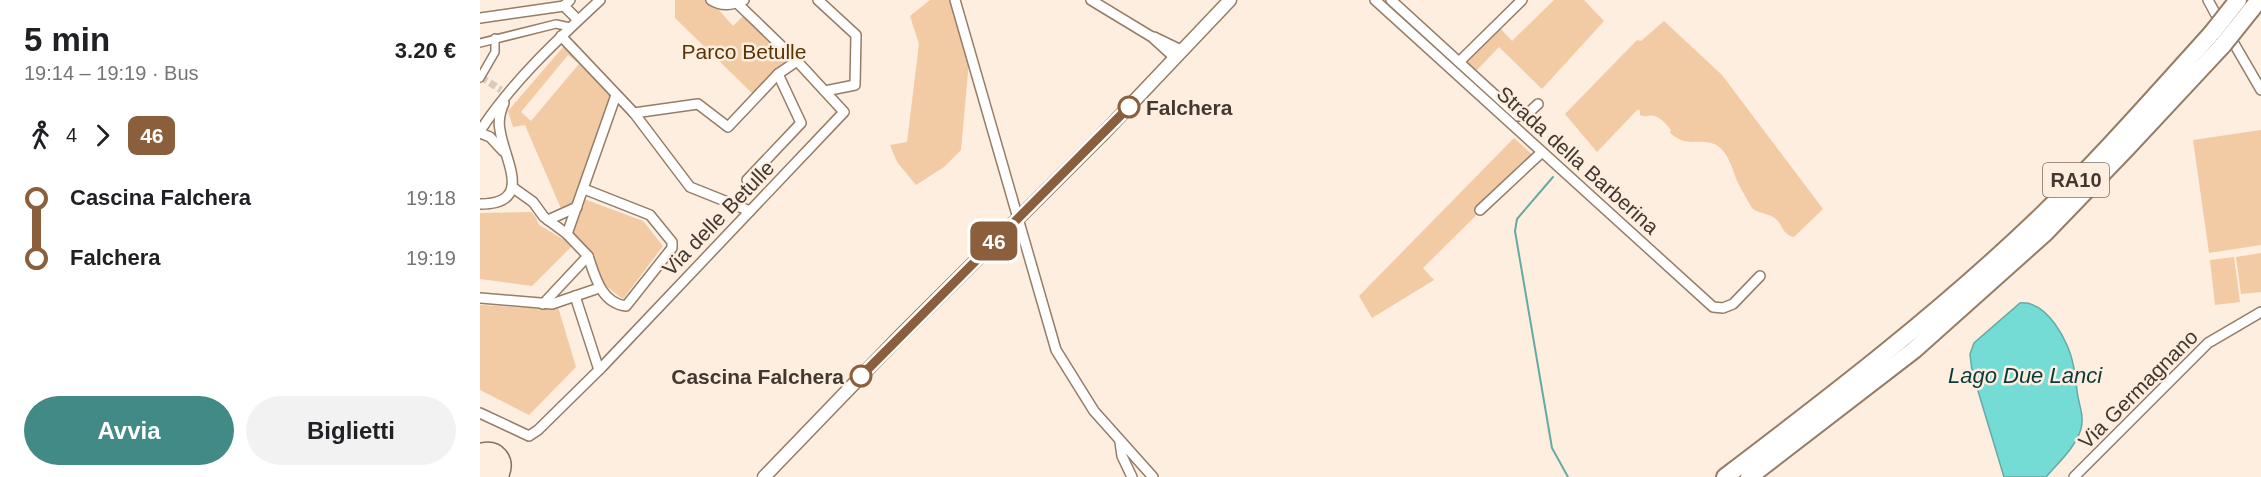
<!DOCTYPE html>
<html lang="it">
<head>
<meta charset="utf-8">
<style>
  body { margin:0; font-family:Arial,sans-serif; background:#f2f2f2; color:#202124; height:100vh; display:flex; flex-direction:column; font-size:22px; white-space:nowrap }
  * { box-sizing:border-box; margin:0 }
  p { font-size:20px; color:#757577 }
  .icon { flex:none; width:33px; height:33px; fill:none; stroke:currentColor; stroke-width:2; stroke-linecap:round; stroke-linejoin:round }
  .map { position:relative; flex:1; overflow:hidden }
  .panel { display:flex; flex-direction:column; background:#fff; width:480px }
  .panel>* { flex:none }
  .badge { padding:0 12px; border-radius:9px; font-size:21px; line-height:39px }
  .map>.badge { position:absolute; translate:-50% -50%; box-shadow:0 0 0 3px #fff }
  .legs { display:flex; align-items:center; gap:9px; height:66px; padding:0 24px; font-size:20px }
  .legs p { margin-inline-start:auto }
  .head { display:flex; align-items:center; justify-content:space-between; height:102px; padding:0 24px }
  h1 { font-size:33px; font-weight:700; line-height:45px }
  .cta { display:flex; gap:12px; margin-top:auto; padding:12px 24px }
  .cta a { flex:1; height:69px; border-radius:36px; background:#428a86; color:#fff; font-size:24px; font-weight:700; line-height:69px; text-align:center }
  .cta a+a { background:#f2f2f2; color:#202124 }
  ul { padding:0 24px; list-style:none }
  li { display:flex; align-items:center; gap:21px; height:60px; font-size:22px }
  li i { display:grid; place-items:center; width:9px; height:100%; margin:0 8px; background:currentColor }
  li i::after { content:''; width:15px; height:15px; margin:-8px; border:4px solid; border-radius:50%; background:#fff }
  li p { margin-inline-start:auto }
  li:first-child i { background:linear-gradient(#0000 50%,currentColor 0) }
  li:last-child i { background:linear-gradient(currentColor 50%,#0000 0) }
  main { display:flex; flex:1; min-height:0 }
  .map>svg:first-child { display:block }
  .green { fill:#f2caa3; fill-rule:evenodd }
  .water { fill:#74dbd5; stroke:#65aaa3; stroke-width:1.5 }
  .lines { fill:none; stroke-linecap:round; stroke-linejoin:round }
  .stream { stroke:#65aaa3; stroke-width:2 }
  .pedestrian-tunnel { stroke:#d8cabd; stroke-width:7; stroke-dasharray:7 3.5; stroke-linecap:butt }
  .pedestrian-casing { stroke:#957d67; stroke-width:10 }
  .minor-casing { stroke:#957d67; stroke-width:12 }
  .secondary-casing { stroke:#957d67; stroke-width:15 }
  .motorway-casing { stroke:#957d67; stroke-width:20 }
  .pedestrian { stroke:#fff; stroke-width:7 }
  .minor { stroke:#fff; stroke-width:9 }
  .secondary { stroke:#fff; stroke-width:12 }
  .motorway { stroke:#fff; stroke-width:16 }
  .tram { stroke:#7f7369; stroke-width:1.5 }
  .motorway-bridge-casing { stroke:#957d67; stroke-width:20; stroke-linecap:butt }
  .motorway-bridge { stroke:#fff; stroke-width:16 }
  .line-1-casing { stroke:#fff; stroke-width:14 }
  .line-1 { stroke:#8b5e3c; stroke-width:9 }
  .stop-1-dot { fill:#fff; stroke:#8b5e3c; stroke-width:3 }
  .labels { text-anchor:middle; dominant-baseline:central; stroke-width:5; stroke-linejoin:round; paint-order:stroke }
  .shield { fill:#feeee0; stroke:#7a6f64; stroke-width:1.5 }
  .shield-label { font-size:20px; font-weight:bold; fill:#42382f }
  .park-label { font-size:21px; fill:#583406; stroke:#feeee0 }
  .stop-label { font-size:21px; font-weight:bold; fill:#42382f; stroke:#feeee0; text-anchor:start }
  .street-label { font-size:21px; fill:#42382f; stroke:#feeee0 }
  .water-label { font-size:22px; font-style:italic; fill:#083b39; stroke:#feeee0 }
</style>
</head>
<body>
<main>
<section class="panel">
<div class="head"><div><h1>5 min</h1><p>19:14 – 19:19 · Bus</p></div><b>3.20 €</b></div>
<div class="legs"><svg class="icon" aria-label="walk" viewBox="0 0 24 24"><circle cx="13" cy="4" r="2"/><path d="M13 8l-2 6 4 7M11 14l-3 7M7 12l3-4h3l4 4"/></svg>4<svg class="icon" aria-label="forward" viewBox="0 0 24 24"><path d="M9 5l7 7-7 7"/></svg><b class="badge" style="background:#8b5e3c;color:#fff">46</b></div>
<ul>
<li><i style="color:#8b5e3c"></i><b>Cascina Falchera</b><p>19:18</p></li>
<li><i style="color:#8b5e3c"></i><b>Falchera</b><p>19:19</p></li>
</ul>
<div class="cta"><a>Avvia</a><a>Biglietti</a></div>
</section>
<div class="map">
<svg width="1781" height="477" viewBox="0 0 1781 477">
  <rect width="100%" height="100%" fill="#feeee0"/>
  <g class="green">
    <polygon points="195,0 230,0 253,26 264,15 309,58 274,95 195,18"/>
    <polygon points="450,0 473,0 490,50 481,150 464,167 436,185 417,162 410,145 427,142 439,44 430,16"/>
    <polygon points="1074,0 1104,0 1124,21 1062,89 1019,47 995,72 984,63 1019,27 1032,41"/>
    <path d="M1184 21 1242 75 1343 209 1314 237C1302 235 1303 225 1296 219 1289 213 1279 214 1272 208 1267 200 1263 192 1258 183 1251 168 1248 143 1225 142 1209 141 1205 145 1190 133L1191 130C1187 125 1181 118 1175 116 1168 114 1166 118 1160 115V110H1157L1117 152 1085 114 1157 40 1161 41Z"/>
    <path d="M84 46 133 96 94 205 82 211 45 125 33 127 28 111ZM88 55 99 64 51 121 41 112Z"/>
    <polygon points="1781,130 1781,245 1729,253 1713,140"/>
    <polygon points="1034,138 1055,157 943,268 954,280 892,318 879,296"/>
    <polygon points="104,199 163,221 183,246 143,299 122,283 113,254 92,234"/>
    <polygon points="51,212 55,216 59,225 93,245 52,286 0,279 0,213"/>
    <polygon points="1781,253 1781,292 1761,294 1756,257"/>
    <polygon points="1754,257 1760,302 1735,305 1730,260"/>
    <polygon points="0,305 66,309 78,307 96,367 49,415 0,390"/>
  </g>
  <path class="water" d="M1540 303C1567 300 1589 342 1593 364 1596 375 1596 386 1598 397 1600 407 1604 417 1601 429 1595 448 1579 462 1566 477H1524L1492 371 1490 354 1494 343Z"/>
  <g class="lines">
    <polyline class="stream" points="1073,177 1037,219 1035,231 1072,448 1088,477"/>
    <polyline class="pedestrian-tunnel" points="1,77 21,90"/>
    <g class="pedestrian-casing">
      <g id="pedestrian">
        <polyline points="0,43 76,24 90,27"/>
        <polyline points="0,78 15,52 15,38"/>
      </g>
    </g>
    <g class="minor-casing">
      <g id="minor">
        <polyline points="90,0 84,6 98,20"/>
        <path d="M231 0C242 7 252 5 264 0"/>
        <polyline points="338,0 376,35 375,85 345,91"/>
        <polyline points="475,0 576,350 614,411 673,477"/>
        <polyline points="611,0 672,37 695,58"/>
        <polyline points="895,0 1233,307 1243,308 1253,304 1280,276"/>
        <polyline points="911,0 1038,116 1045,116 1058,104"/>
        <polyline points="1728,0 1741,24"/>
        <polyline points="0,18 84,6"/>
        <polyline points="1749,35 1781,90"/>
        <polyline points="81,36 154,113 210,187 270,211"/>
        <polyline points="674,37 703,51"/>
        <polyline points="979,62 1042,0"/>
        <polyline points="154,113 218,104 248,127 298,74"/>
        <path d="M0 131C32 82 77 40 120 0"/>
        <polyline points="0,133 10,137 23,151"/>
        <polyline points="267,180 321,123 298,74 317,61"/>
        <polyline points="32,187 53,202 64,217 87,234 108,256 63,304"/>
        <path d="M104 189 170 215 192 242V248L146 306C121 303 115 276 108 256"/>
        <path d="M0 204C55 204 24 160 20 130 18 121 20 112 24 103"/>
        <polyline points="1000,210 1062,152"/>
        <polyline points="68,220 97,207"/>
        <polyline points="87,234 136,95"/>
        <polyline points="95,296 119,370"/>
        <polyline points="0,298 72,304 119,288"/>
        <polyline points="0,413 49,436 58,430 122,367 364,112 317,61 257,3"/>
        <polyline points="640,442 642,456 652,477"/>
        <polyline points="1594,477 1728,343 1781,312"/>
      </g>
    </g>
    <g class="secondary-casing">
      <polyline id="secondary" points="284,477 418,338 621,136 750,0"/>
    </g>
    <g class="motorway-casing">
      <g id="motorway">
        <polyline points="1771,10 1779,0"/>
        <path d="M1245 477C1353 395 1460 313 1558 219 1619 160 1675 96 1732 33"/>
        <polyline points="1269,477 1434,350 1565,233 1646,149 1743,45"/>
      </g>
    </g>
    <use href="#pedestrian" class="pedestrian"/>
    <use href="#minor" class="minor"/>
    <use href="#secondary" class="secondary"/>
    <use href="#motorway" class="motorway"/>
    <path class="tram" d="M0 443C22 438 37 456 29 477"/>
    <g class="motorway-bridge-casing">
      <g id="motorway-bridge">
        <polyline points="1732,33 1758,0"/>
        <polyline points="1743,45 1771,10"/>
      </g>
    </g>
    <use href="#motorway-bridge" class="motorway-bridge"/>
  </g>
  <g class="lines">
    <g class="line-1-casing">
      <polyline id="line-1" points="381,376 649,107"/>
    </g>
    <use href="#line-1" class="line-1"/>
  </g>
  <g class="stop-1-dot">
    <circle cx="649" cy="107" r="10"/>
    <circle cx="381" cy="376" r="10"/>
  </g>
  <g class="labels">
    <rect class="shield" x="1563" y="163" width="66" height="34" rx="4.5"/>
    <g class="shield-label">
      <text x="1596" y="180">RA10</text>
    </g>
    <g class="park-label">
      <text x="264" y="51">Parco Betulle</text>
    </g>
    <g class="stop-label">
      <text x="666" y="107">Falchera</text>
      <text x="364" y="376" text-anchor="end">Cascina Falchera</text>
    </g>
    <g class="street-label">
      <text transform="translate(1098 160) rotate(42)">Strada della Barberina</text>
      <text transform="translate(238 218) rotate(-46)">Via delle Betulle</text>
      <text transform="translate(1658 389) rotate(-45)">Via Germagnano</text>
    </g>
    <g class="water-label">
      <text x="1545" y="375">Lago Due Lanci</text>
    </g>
  </g>
</svg>
<b class="badge" style="left:514px;top:241px;background:#8b5e3c;color:#fff">46</b>
</div>
</main>
</body>
</html>
